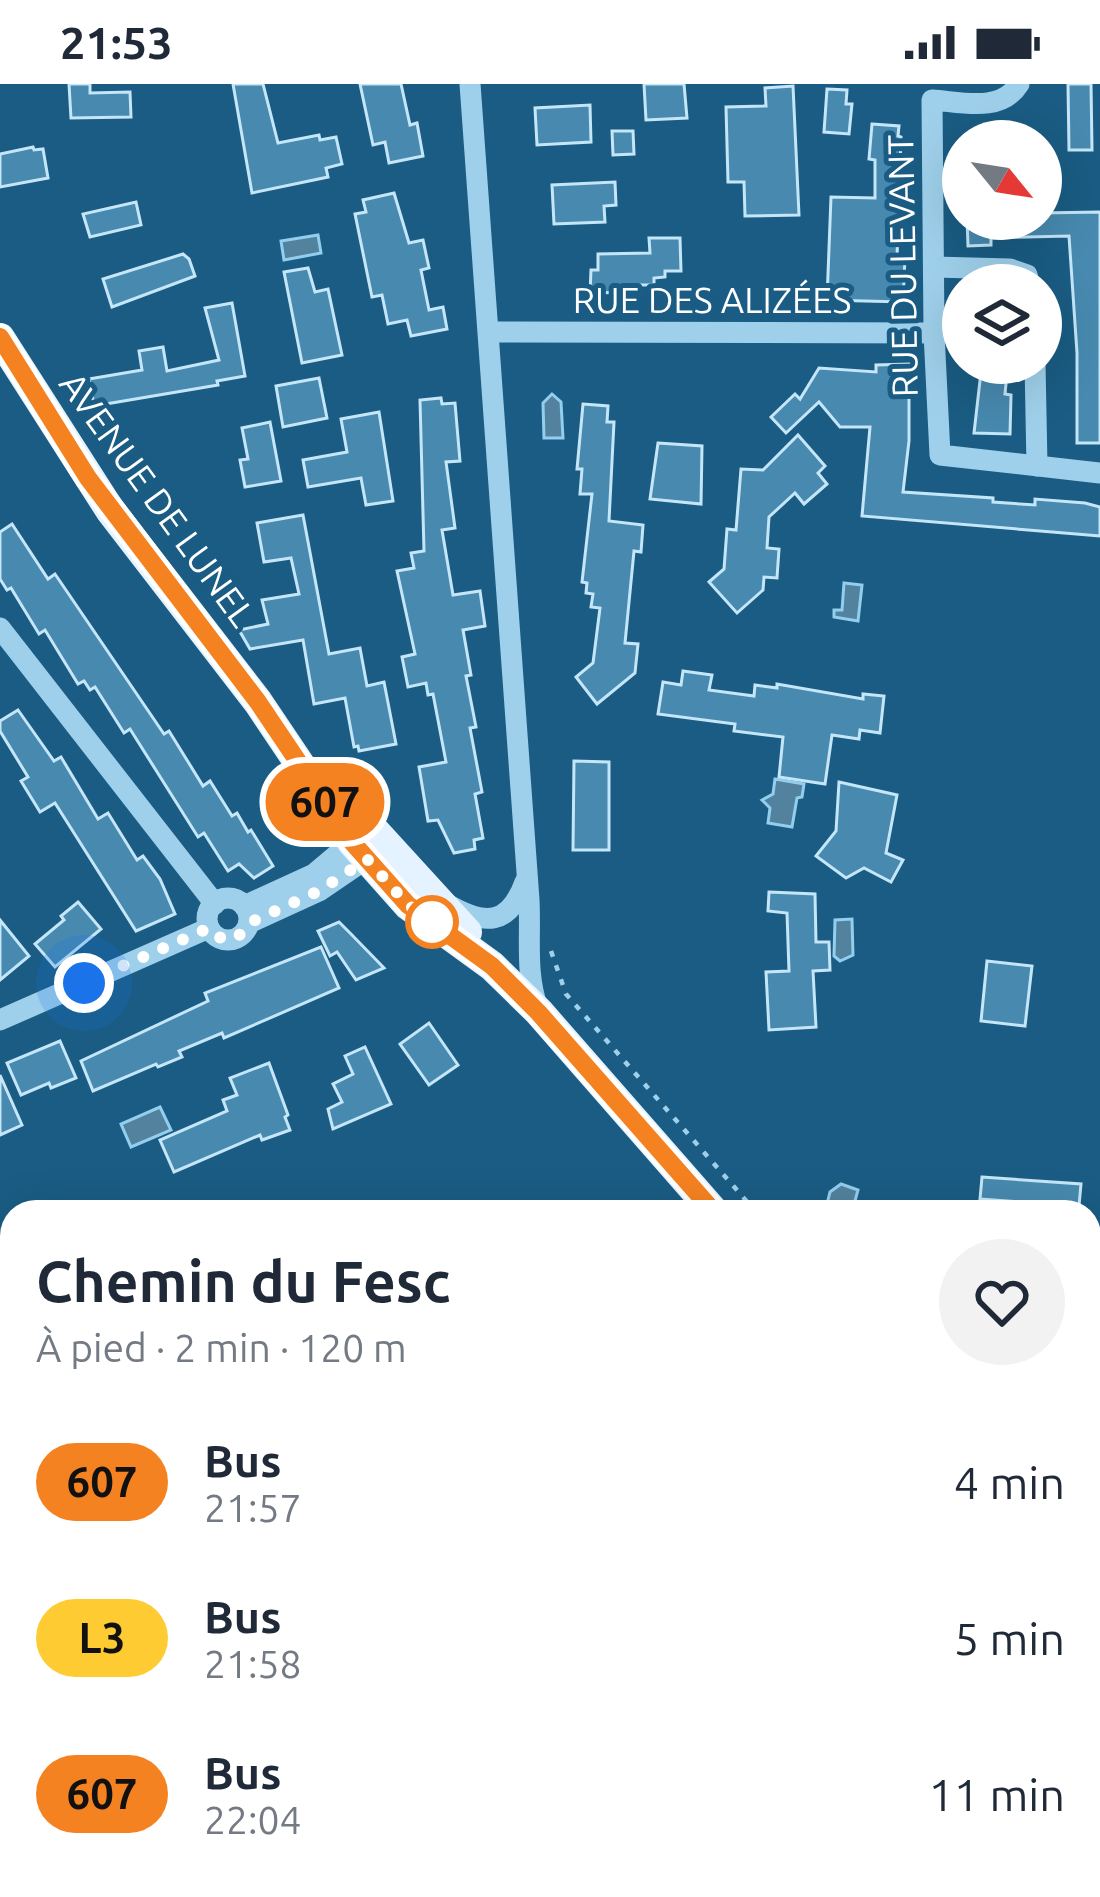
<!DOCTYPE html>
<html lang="fr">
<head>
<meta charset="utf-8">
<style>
  body { margin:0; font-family:Ubuntu,sans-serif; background:#f2f2f3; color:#1f2937; height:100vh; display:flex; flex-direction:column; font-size:45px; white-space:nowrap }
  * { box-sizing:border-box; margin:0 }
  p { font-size:39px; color:#747a83 }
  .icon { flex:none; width:66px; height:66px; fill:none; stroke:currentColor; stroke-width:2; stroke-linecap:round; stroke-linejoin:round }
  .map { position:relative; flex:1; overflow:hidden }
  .side { position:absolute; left:0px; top:1116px; width:1101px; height:699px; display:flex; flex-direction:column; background:#fff; border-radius:36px 36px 0 0; box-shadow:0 12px 48px #0002 }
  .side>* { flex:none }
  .badge { padding:0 24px; border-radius:39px; font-size:42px; line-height:78px }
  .needle { width:78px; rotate:120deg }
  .buttons { position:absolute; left:942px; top:36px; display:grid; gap:24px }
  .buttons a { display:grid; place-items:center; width:120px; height:120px; border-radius:50%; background:#fff; box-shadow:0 12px 48px #0002; font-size:60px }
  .you { position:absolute; width:60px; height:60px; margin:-30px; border:9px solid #fff; border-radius:50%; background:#1a73e8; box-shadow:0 0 0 18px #1a73e833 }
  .map>.badge { position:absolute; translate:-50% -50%; box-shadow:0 0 0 6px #fff }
  .round { display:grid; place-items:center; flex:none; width:126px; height:126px; border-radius:63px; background:#f2f2f3 }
  .headline { display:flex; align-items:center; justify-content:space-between; height:204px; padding:0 36px }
  h1 { font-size:57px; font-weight:700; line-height:90px }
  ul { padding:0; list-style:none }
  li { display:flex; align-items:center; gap:36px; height:156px; padding:0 36px }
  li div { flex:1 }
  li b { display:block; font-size:45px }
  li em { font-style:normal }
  li .badge { min-width:132px; font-weight:700; text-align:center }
  .status { display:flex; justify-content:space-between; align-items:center; height:84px; padding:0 60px; background:#fff; direction:ltr }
  .status svg { height:33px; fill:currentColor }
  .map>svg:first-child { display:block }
  .water { fill:#52829d; stroke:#92ceed; stroke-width:3 }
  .building { fill:#4789af; stroke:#c4e6f8; stroke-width:3 }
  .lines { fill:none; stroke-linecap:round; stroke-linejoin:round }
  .path { stroke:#9fd0eb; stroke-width:4.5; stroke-dasharray:6 9; stroke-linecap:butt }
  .minor { stroke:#9fd0eb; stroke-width:21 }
  .major { stroke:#e4f3ff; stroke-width:30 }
  .line-casing { stroke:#fff; stroke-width:27 }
  .line { stroke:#f58220; stroke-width:18 }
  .walk { stroke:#fff; stroke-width:12; stroke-dasharray:0 21.6 }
  .stop-dot { fill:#fff; stroke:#f58220; stroke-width:6 }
  .labels { text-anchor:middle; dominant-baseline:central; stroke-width:10; stroke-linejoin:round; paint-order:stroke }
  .street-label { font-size:36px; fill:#fff; stroke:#1a5c83 }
</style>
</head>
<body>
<div class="status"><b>21:53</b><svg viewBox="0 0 49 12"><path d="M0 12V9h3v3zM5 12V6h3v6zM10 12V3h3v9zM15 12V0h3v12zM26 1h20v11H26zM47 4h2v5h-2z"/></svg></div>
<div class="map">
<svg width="1100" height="1813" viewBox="0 0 1100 1813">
  <rect width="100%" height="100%" fill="#1a5c83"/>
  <g class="water">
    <polygon points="318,151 321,169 284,176 281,157"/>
    <polygon points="552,310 561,318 563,354 544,354 543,319"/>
    <polygon points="844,499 862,501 858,537 834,533 834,526 842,526"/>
    <polygon points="775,695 804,700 802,713 797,714 792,743 768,739 770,724 762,716 773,710"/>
    <polygon points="852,835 853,871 840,877 834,872 835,836"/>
    <polygon points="160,1023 171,1046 131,1063 121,1040"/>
    <polygon points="841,1100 858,1106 852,1128 825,1128 830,1108"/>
  </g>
  <g class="building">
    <polygon points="69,0 90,0 90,9 130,8 131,33 71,34"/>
    <polygon points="233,0 263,0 278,59 319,51 320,56 336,53 342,80 326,84 328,93 252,109"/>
    <polygon points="360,0 401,0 410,41 417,39 423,72 389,79 385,58 373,61"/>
    <polygon points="644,0 684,0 687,34 646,36"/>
    <polygon points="1068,0 1091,0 1092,66 1069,66"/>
    <polygon points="793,2 799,131 745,132 744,98 728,98 726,23 766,22 765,4"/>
    <polygon points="827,5 847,6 846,20 852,20 849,50 824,48"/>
    <polygon points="590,21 591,58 537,61 535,24"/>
    <polygon points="872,40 899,42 898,52 901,53 897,174 905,174 903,218 827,216 831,113 875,114 875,76 869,75"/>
    <polygon points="612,47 633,47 634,70 613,71"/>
    <polygon points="33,63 34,66 43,65 48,94 0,103 0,70"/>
    <polygon points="615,98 616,121 604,122 605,138 554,140 552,101"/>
    <polygon points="394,109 409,159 423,156 429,184 421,186 429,226 443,223 447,245 411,252 407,236 388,240 382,211 372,213 355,130 366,128 363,116"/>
    <polygon points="136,118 141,141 90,153 83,130"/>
    <polygon points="1100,128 1100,359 1077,359 1077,269 1069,152 991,154 991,161 968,162 967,135 1041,135 1041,129"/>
    <polygon points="649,154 680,154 681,187 665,187 665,193 654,194 654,201 640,201 640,208 590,209 591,186 598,186 598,170 650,169"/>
    <polygon points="183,170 189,175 195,192 112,223 103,195"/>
    <polygon points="308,184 315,208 328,205 342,271 302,279 284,188"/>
    <polygon points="232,219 245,292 217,297 218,301 94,322 89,295 142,286 139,267 163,263 167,287 219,276 205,224"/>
    <polygon points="982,279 1008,279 1005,310 1011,311 1010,350 974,349"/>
    <polygon points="909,280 909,357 903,408 993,414 993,418 1035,421 1035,415 1085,419 1100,423 1100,452 862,432 870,343 840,343 819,318 786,349 771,333 795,310 800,315 819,284 876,288 876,281"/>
    <polygon points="319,294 327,334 283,343 276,302"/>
    <polygon points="441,314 442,320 455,319 460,377 446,378 455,444 442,446 453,511 480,507 485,542 463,546 471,591 466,592 476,643 470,644 482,708 475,710 483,754 474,756 475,765 454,769 438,736 428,737 419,683 446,678 433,610 428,611 426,599 408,603 402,573 415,570 397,487 414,484 411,469 424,467 420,316"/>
    <polygon points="583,320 608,322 607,338 614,338 609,437 643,441 641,468 634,467 625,559 638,560 635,589 597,620 576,593 593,579 600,524 591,523 593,510 586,509 587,499 582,498 592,410 580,410 582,385 577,385"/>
    <polygon points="379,328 393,417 366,421 361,394 308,403 303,376 347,368 341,335"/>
    <polygon points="270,338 281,397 245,403 240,376 248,375 242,344"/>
    <polygon points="798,351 825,382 818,389 827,400 804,420 795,409 769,433 767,464 779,465 777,494 764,493 763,506 737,529 709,498 724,485 727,445 736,446 741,385 763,386"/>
    <polygon points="658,359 702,362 701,420 650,415"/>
    <polygon points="303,431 329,570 360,564 367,602 384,598 396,660 359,667 358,662 354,663 345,614 314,620 303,556 250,565 239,546 268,540 262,516 299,510 291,474 264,478 257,439"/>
    <polygon points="12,440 48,495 55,490 164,650 169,647 203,702 210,697 232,732 237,729 248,748 251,746 273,782 254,794 239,780 228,787 204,749 198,753 130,645 124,649 95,603 90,606 84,597 78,600 45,546 39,550 11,504 7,506 0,495 0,448"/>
    <polygon points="683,587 712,591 709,606 754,612 755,601 777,604 777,600 863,615 863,610 884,612 880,649 860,646 859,655 832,651 825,700 779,693 783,653 734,647 735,640 658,630 663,598 681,601"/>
    <polygon points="18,626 54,677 61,673 98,735 108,729 137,776 143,772 160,795 175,830 136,847 55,719 40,728 21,697 28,693 0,647 0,637"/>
    <polygon points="574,677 609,678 609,766 573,766"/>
    <polygon points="839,698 897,711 886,769 903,776 891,798 864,784 846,794 816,772 836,747"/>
    <polygon points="769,808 815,810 816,858 829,858 830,886 813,887 816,943 769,946 766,888 789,887 787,829 768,827"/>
    <polygon points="78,818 101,845 55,883 35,860 64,836 61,832"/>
    <polygon points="0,836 29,872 0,896"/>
    <polygon points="339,838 351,850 384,884 356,896 337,868 330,872 318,847"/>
    <polygon points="321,863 339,904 224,954 222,949 179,967 182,973 158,983 156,980 93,1007 81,977 208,917 205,909"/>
    <polygon points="987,877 1032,882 1025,942 981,937"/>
    <polygon points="429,939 458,981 429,1001 400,960"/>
    <polygon points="60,957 76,994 51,1004 49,999 21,1011 7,979"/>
    <polygon points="365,963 391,1020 333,1045 328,1025 342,1018 333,1000 353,990 345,972"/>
    <polygon points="269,979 288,1031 285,1033 290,1046 262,1056 260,1051 174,1088 160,1056 227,1027 223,1016 237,1011 230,994"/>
    <polygon points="0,991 22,1041 0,1051"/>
    <polygon points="982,1093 1081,1100 1079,1122 980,1115"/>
  </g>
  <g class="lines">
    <g class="path">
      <polyline points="551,867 566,910 756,1128"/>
      <polyline points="1088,1803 1092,1813"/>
    </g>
    <g class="minor">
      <path d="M470 0 529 816C531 854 525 888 538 925"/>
      <path d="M1019 0C1001 29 962 18 932 16L934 249 940 371 1100 389"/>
      <polyline points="934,183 1010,185 1027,191 1030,201"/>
      <polyline points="489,248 934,249"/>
      <polyline points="1035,279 1037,382"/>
      <polyline points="0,544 215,820"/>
      <circle cx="228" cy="835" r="21"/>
      <path d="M447 820C485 842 509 842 525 798"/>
      <polyline points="244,822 314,790 352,758"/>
      <polyline points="249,839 319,807 366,775"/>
      <polyline points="0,936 209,844"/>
    </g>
    <g class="major">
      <polyline points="0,254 110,426 258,618 352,758 408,821 492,882 539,928 714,1128"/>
      <polyline points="330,698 467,848"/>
      <polyline points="1054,1803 1058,1813"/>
    </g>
  </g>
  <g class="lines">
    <g class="line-casing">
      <polyline id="line" points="0,253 88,394 258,618 352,758 408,821 492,882 538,928 714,1128"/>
    </g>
    <use href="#line" class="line"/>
    <polyline class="walk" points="84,899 209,844 222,855 237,854 249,839 319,807 367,775 408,821 435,839 432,838"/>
  </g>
  <circle class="stop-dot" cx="432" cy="838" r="24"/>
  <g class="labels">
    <g class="street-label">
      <text transform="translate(902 182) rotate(-91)">RUE DU LEVANT</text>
      <text x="712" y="215">RUE DES ALIZÉES</text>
      <text transform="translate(158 415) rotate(54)">AVENUE DE LUNEL</text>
    </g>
  </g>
</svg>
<div class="buttons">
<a><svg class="needle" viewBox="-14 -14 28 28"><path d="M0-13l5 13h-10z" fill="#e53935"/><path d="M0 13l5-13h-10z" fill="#747a83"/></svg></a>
<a><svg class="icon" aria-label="layers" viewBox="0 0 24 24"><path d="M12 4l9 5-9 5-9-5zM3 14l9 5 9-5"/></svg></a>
</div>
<div class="you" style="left:84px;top:899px"></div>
<b class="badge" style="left:325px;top:718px;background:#f58220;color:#111">607</b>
<section class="side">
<div class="headline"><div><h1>Chemin du Fesc</h1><p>À pied · 2 min · 120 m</p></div><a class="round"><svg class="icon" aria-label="heart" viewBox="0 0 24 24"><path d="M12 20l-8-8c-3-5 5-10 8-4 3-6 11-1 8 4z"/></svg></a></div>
<ul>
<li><span class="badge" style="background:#f58220;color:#111">607</span><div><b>Bus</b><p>21:57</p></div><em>4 min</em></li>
<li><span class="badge" style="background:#fecb32;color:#111">L3</span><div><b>Bus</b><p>21:58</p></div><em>5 min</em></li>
<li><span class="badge" style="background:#f58220;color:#111">607</span><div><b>Bus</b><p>22:04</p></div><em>11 min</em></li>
</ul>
</section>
</div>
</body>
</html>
